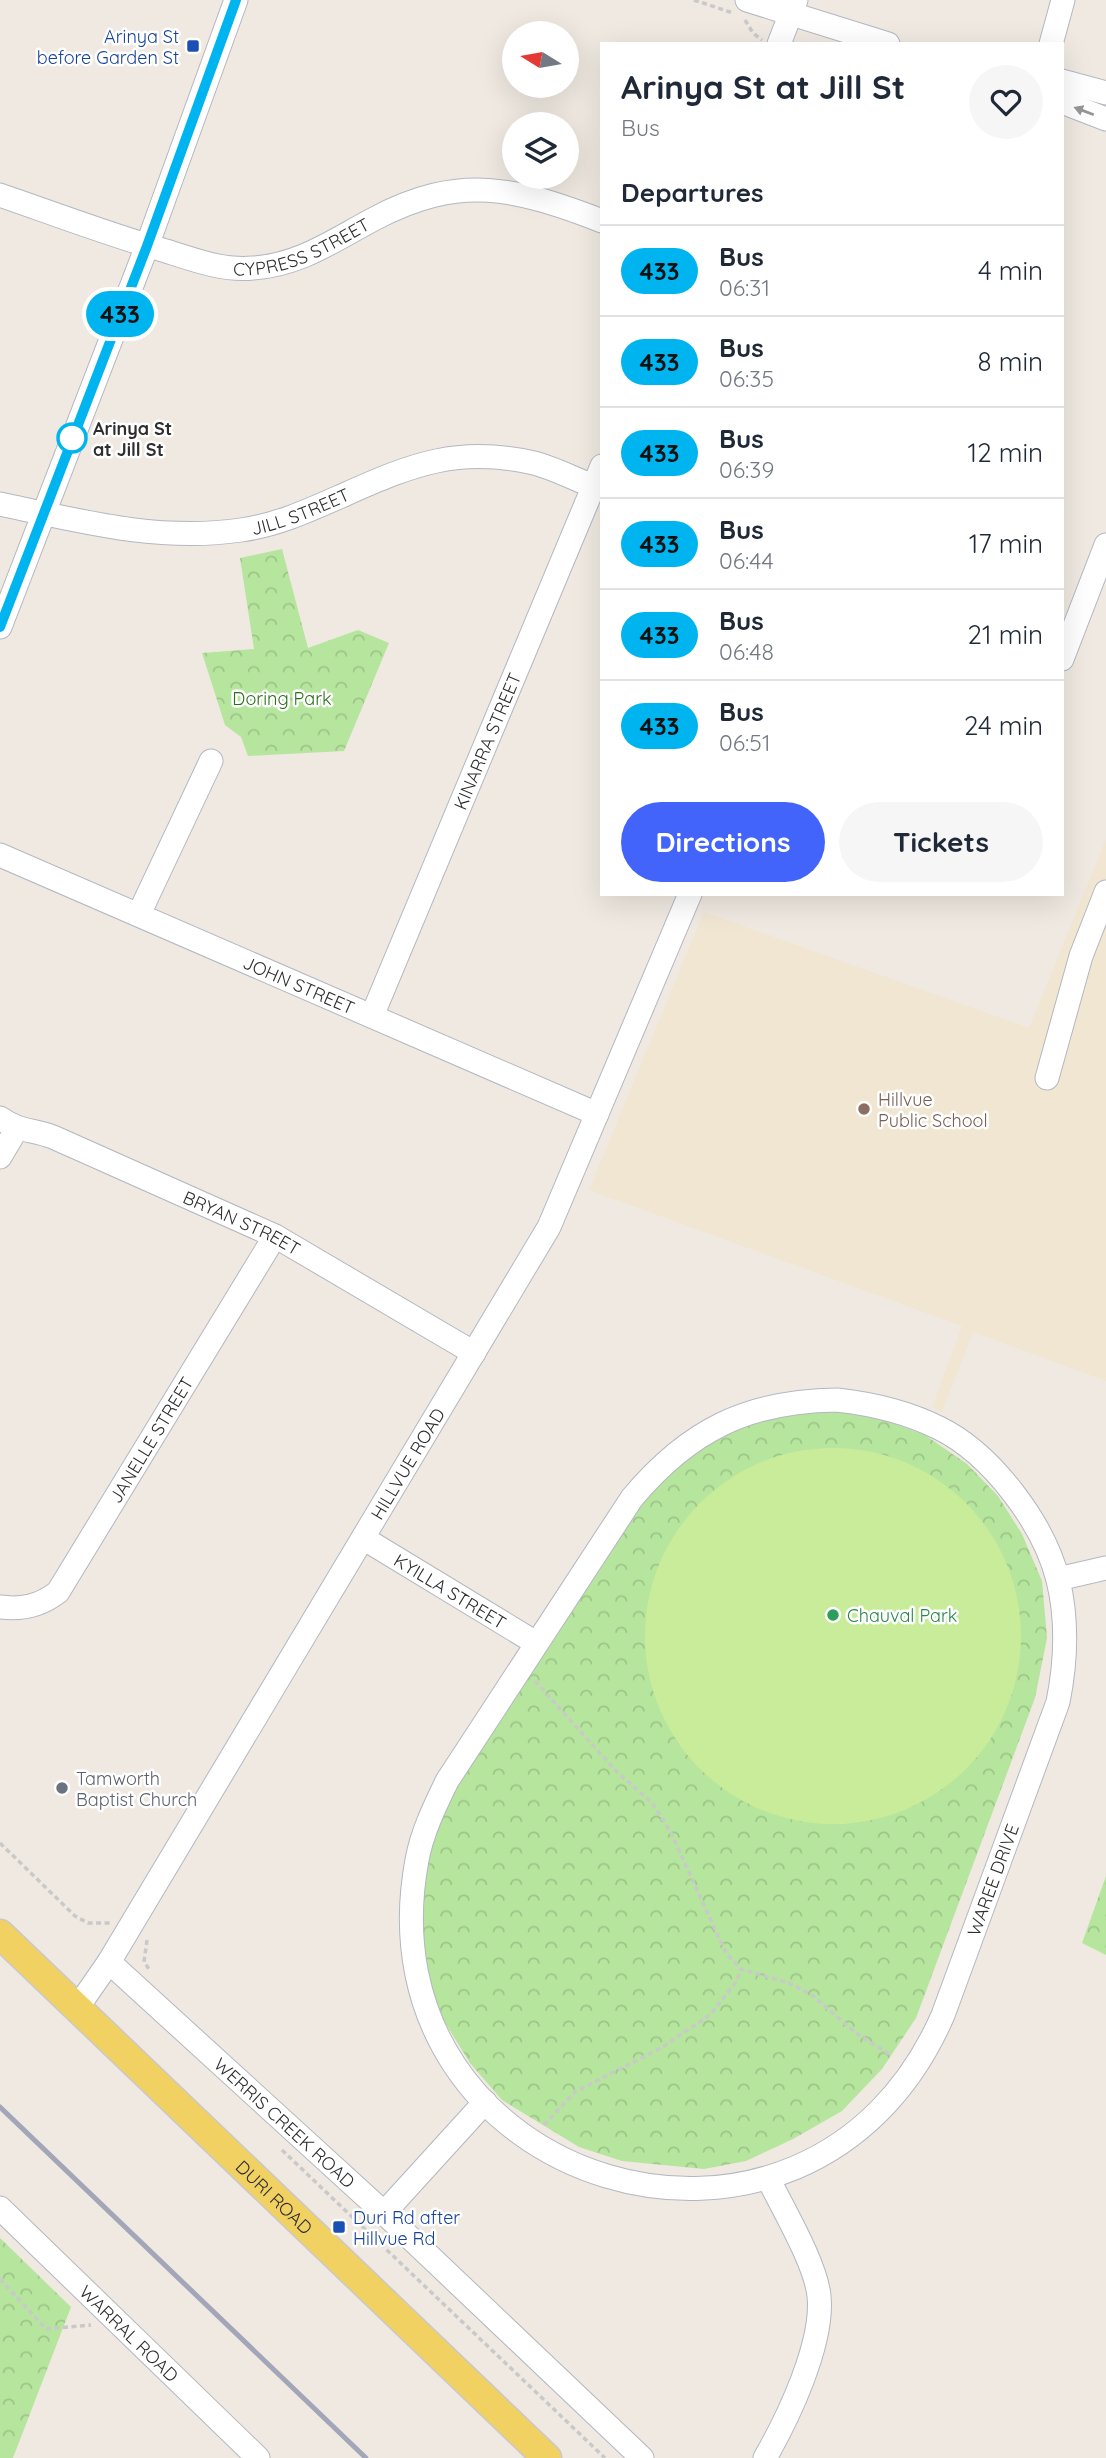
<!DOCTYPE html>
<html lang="en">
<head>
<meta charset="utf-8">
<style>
  body { margin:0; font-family:Quicksand,sans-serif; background:#f6f6f7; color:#1f2937; height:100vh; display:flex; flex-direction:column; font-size:26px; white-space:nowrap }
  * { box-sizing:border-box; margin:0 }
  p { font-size:23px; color:#747a83 }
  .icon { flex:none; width:38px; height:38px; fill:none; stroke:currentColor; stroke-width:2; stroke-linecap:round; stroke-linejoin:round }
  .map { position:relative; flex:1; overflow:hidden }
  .panel { position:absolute; left:600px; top:42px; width:464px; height:854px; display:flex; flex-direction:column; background:#fff; border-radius:0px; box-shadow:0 7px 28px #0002 }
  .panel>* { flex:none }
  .badge { padding:0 14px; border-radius:23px; font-size:24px; line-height:46px }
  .needle { width:46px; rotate:281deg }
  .buttons { position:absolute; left:502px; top:21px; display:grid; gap:14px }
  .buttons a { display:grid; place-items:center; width:77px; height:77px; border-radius:50%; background:#fff; box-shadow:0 7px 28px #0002; font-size:35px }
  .map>.badge { position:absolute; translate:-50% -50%; box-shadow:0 0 0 4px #fff }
  h2 { padding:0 21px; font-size:26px; line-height:63px }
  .round { display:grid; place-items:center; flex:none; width:74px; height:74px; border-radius:37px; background:#f6f6f7 }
  .overview { display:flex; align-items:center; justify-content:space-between; height:119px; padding:0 21px }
  h1 { font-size:33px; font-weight:700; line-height:52px }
  .primary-button { display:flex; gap:14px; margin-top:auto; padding:14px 21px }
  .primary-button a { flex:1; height:80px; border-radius:42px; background:#4264fb; color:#fff; font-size:28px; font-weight:700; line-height:80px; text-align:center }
  .primary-button a+a { background:#f6f6f7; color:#1f2937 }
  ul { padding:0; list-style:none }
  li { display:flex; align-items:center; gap:21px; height:91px; padding:0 21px; border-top:2px solid #e0e1e3 }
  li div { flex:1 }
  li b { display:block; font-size:26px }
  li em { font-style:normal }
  li .badge { min-width:77px; font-weight:700; text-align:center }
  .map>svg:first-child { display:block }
  .education { fill:#f0e6d1 }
  .forest { fill:url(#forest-crowns) }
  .pitch { fill:#c9ec9a }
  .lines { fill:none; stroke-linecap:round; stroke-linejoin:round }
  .minor-casing { stroke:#b4b7c1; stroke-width:25 }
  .major-casing { stroke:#c9c9c9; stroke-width:31 }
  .path { stroke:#c9c9c9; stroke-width:3.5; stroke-dasharray:5 3.5; stroke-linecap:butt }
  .minor { stroke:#fff; stroke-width:23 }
  .major { stroke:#f2d163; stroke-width:28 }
  .rail { stroke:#a3a6b8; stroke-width:5 }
  .oneway { fill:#969696 }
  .line-casing { stroke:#fff; stroke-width:16 }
  .line { stroke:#00b5ef; stroke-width:10 }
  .transit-dot { fill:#1a4fb4; stroke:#fff; stroke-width:2.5 }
  .stop-dot { fill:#fff; stroke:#00b5ef; stroke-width:3.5 }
  .education-dot { fill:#8d6e63; stroke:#fff; stroke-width:2.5 }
  .leisure-dot { fill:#2e9e5b; stroke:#fff; stroke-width:2.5 }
  .worship-dot { fill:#6b7280; stroke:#fff; stroke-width:2.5 }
  .labels { text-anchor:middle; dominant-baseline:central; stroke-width:5; stroke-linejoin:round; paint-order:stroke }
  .transit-label { font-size:18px; fill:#164399; stroke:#fff; text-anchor:end }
  .street-label { font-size:18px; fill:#2e2e2e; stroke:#fff }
  .stop-label { font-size:18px; font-weight:bold; fill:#2e2e2e; stroke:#fff; text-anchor:start }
  .park-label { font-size:18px; fill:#2c6e1b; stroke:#fff }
  .education-label { font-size:18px; fill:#785e54; stroke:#fff; text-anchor:start }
  .leisure-label { font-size:18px; fill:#27864d; stroke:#fff; text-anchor:start }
  .worship-label { font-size:18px; fill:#5b616d; stroke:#fff; text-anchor:start }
</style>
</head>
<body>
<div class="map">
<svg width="1106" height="2458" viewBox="0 0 1106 2458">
  <defs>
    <pattern id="forest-crowns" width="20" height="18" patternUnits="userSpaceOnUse" patternTransform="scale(1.75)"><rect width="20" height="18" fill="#b6e59e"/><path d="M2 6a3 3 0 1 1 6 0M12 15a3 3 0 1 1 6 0" fill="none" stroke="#9dc588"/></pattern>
  </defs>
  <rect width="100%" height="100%" fill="#efe9e1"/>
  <polygon class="education" points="1106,839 1106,1381 973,1332 942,1412 932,1407 962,1326 589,1190 704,912 1029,1028"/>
  <g class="forest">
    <polygon points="282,549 308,648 358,630 389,643 344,751 248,756 241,737 225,725 202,653 254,649 240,558"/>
    <polygon points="830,1409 874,1416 925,1435 967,1464 998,1496 1022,1534 1042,1581 1047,1638 1035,1698 916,2018 882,2069 842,2111 793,2139 746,2161 704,2169 622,2161 579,2147 502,2100 470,2063 444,2021 421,1964 426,1839 451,1780 595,1558 683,1450 768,1415"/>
    <polygon points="1106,1876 1106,1955 1082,1943"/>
    <polygon points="0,2238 71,2307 13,2458 0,2458"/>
  </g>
  <circle class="pitch" cx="833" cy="1636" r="188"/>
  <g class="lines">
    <g class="minor-casing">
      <g id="minor">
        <polyline points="747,0 888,44"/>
        <polyline points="779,44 796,0"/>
        <polyline points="1051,44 1063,0"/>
        <polyline points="1062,81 1106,93"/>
        <polyline points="1062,102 1106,119"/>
        <path id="s1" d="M0 195C55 214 110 235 166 251 194 260 224 271 253 268 300 265 334 240 374 219 460 173 516 188 602 221"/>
        <path id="s2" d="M0 504C79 521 159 542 241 530 278 525 312 509 346 494 413 464 459 446 534 463 554 468 574 479 593 486"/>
        <polyline points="0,627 147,246 236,0"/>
        <polyline points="1062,659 1106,545"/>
        <path id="s3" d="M0 855 597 1114"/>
        <polyline points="139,914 211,761"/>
        <path id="s4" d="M372 1016 602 466"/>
        <polyline points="1047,1078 1081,956 1106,892"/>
        <path id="s5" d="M0 1118C20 1132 31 1129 53 1137L275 1236 474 1353"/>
        <polyline points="0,1157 16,1130"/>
        <path d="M837 1400C873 1404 907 1412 939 1428 992 1454 1044 1524 1058 1580 1068 1621 1066 1662 1058 1702L943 2015C808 2326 356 2185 417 1860 422 1832 435 1806 447 1781L632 1498C689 1430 748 1401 837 1400Z"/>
        <path id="s6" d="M363 1538 536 1643"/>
        <polyline points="1058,1579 1106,1568"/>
        <path id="s7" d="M0 1607C22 1610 40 1606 58 1592L275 1236"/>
        <path id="s8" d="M109 1962 384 2213 642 2458"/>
        <path id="s9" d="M77 2008 109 1962 549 1227 690 894"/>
        <path id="s10" d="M0 2208 258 2458"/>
        <polyline points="384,2213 485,2102"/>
        <path d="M765 2458C788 2418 824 2343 819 2296 816 2264 783 2209 768 2178"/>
      </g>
    </g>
    <g class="major-casing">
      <g id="major">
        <path id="s11" d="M0 1934 547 2458"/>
      </g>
    </g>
    <g class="path">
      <polyline points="694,0 733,13"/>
      <polyline points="745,20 753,33 762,40"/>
      <polyline points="535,1681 616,1771 652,1803 670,1831 726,1953 741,1969 789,1983 812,1995 857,2034 891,2055"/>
      <polyline points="0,1843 75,1916 88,1923 110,1923"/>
      <polyline points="147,1940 144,1962 149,1969"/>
      <polyline points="544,2125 575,2092 661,2048 710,2015 736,1982 741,1969"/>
      <polyline points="282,2150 605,2458"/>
      <polyline points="0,2279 46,2329 91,2325"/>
    </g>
    <use href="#minor" class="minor"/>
    <use href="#major" class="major"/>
    <polyline class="rail" points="0,2107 366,2458"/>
  </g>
  <defs><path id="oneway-solid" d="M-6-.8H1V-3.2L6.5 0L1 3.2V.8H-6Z" transform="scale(1.75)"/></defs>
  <use class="oneway" href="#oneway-solid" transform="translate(1084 111) rotate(-159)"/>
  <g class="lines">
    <g class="line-casing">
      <polyline id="line" points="0,627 147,246 236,0"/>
    </g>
    <use href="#line" class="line"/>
  </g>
  <g class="transit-dot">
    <rect x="186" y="39" width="14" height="14" rx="3.5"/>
    <rect x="332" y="2220" width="14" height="14" rx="3.5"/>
  </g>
  <circle class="stop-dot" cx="72" cy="438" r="14"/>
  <circle class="education-dot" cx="864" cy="1109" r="7"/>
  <circle class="leisure-dot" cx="833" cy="1615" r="7"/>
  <circle class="worship-dot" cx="62" cy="1788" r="7"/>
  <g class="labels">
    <g class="transit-label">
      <text x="179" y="36">Arinya St<tspan x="179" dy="21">before Garden St</tspan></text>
      <text x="353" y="2217" text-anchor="start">Duri Rd after<tspan x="353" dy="21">Hillvue Rd</tspan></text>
    </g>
    <g class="street-label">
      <text stroke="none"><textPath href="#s1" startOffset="317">CYPRESS STREET</textPath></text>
      <text stroke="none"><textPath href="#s2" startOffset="306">JILL STREET</textPath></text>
      <text stroke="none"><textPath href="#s4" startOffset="298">KINARRA STREET</textPath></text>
      <text stroke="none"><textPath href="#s3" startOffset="326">JOHN STREET</textPath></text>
      <text stroke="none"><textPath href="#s5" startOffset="264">BRYAN STREET</textPath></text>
      <text stroke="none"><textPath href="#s7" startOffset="240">JANELLE STREET</textPath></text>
      <text stroke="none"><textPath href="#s9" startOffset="637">HILLVUE ROAD</textPath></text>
      <text stroke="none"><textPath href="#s6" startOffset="102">KYILLA STREET</textPath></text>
      <text transform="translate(993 1880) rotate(-70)">WAREE DRIVE</text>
      <text stroke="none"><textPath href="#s8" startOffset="238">WERRIS CREEK ROAD</textPath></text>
      <text stroke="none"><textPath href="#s11" startOffset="380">DURI ROAD</textPath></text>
      <text stroke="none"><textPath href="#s10" startOffset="180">WARRAL ROAD</textPath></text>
    </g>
    <g class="stop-label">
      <text x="93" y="428">Arinya St<tspan x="93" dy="21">at Jill St</tspan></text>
    </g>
    <g class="park-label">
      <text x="282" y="698">Doring Park</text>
    </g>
    <g class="education-label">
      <text x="878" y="1099">Hillvue<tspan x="878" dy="21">Public School</tspan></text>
    </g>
    <g class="leisure-label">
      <text x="847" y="1615">Chauval Park</text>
    </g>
    <g class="worship-label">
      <text x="76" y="1778">Tamworth<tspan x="76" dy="21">Baptist Church</tspan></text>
    </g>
  </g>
</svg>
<div class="buttons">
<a><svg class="needle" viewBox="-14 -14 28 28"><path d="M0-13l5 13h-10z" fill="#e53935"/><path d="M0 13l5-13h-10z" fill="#747a83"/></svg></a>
<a><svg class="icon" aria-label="layers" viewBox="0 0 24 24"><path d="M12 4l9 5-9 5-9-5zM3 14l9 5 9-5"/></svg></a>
</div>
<b class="badge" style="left:120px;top:314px;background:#00b5ef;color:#111">433</b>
<section class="panel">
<div class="overview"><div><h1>Arinya St at Jill St</h1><p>Bus</p></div><a class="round"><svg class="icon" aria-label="heart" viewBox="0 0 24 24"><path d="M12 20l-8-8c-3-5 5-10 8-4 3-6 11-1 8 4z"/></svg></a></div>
<h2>Departures</h2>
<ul>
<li><span class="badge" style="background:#00b5ef;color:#111">433</span><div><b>Bus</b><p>06:31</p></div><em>4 min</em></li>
<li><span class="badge" style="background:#00b5ef;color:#111">433</span><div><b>Bus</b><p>06:35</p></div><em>8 min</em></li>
<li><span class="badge" style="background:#00b5ef;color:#111">433</span><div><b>Bus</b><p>06:39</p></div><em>12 min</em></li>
<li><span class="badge" style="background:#00b5ef;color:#111">433</span><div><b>Bus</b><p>06:44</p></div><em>17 min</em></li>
<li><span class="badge" style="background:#00b5ef;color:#111">433</span><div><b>Bus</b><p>06:48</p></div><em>21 min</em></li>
<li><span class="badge" style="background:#00b5ef;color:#111">433</span><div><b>Bus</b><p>06:51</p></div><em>24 min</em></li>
</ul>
<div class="primary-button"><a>Directions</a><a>Tickets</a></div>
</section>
</div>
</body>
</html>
